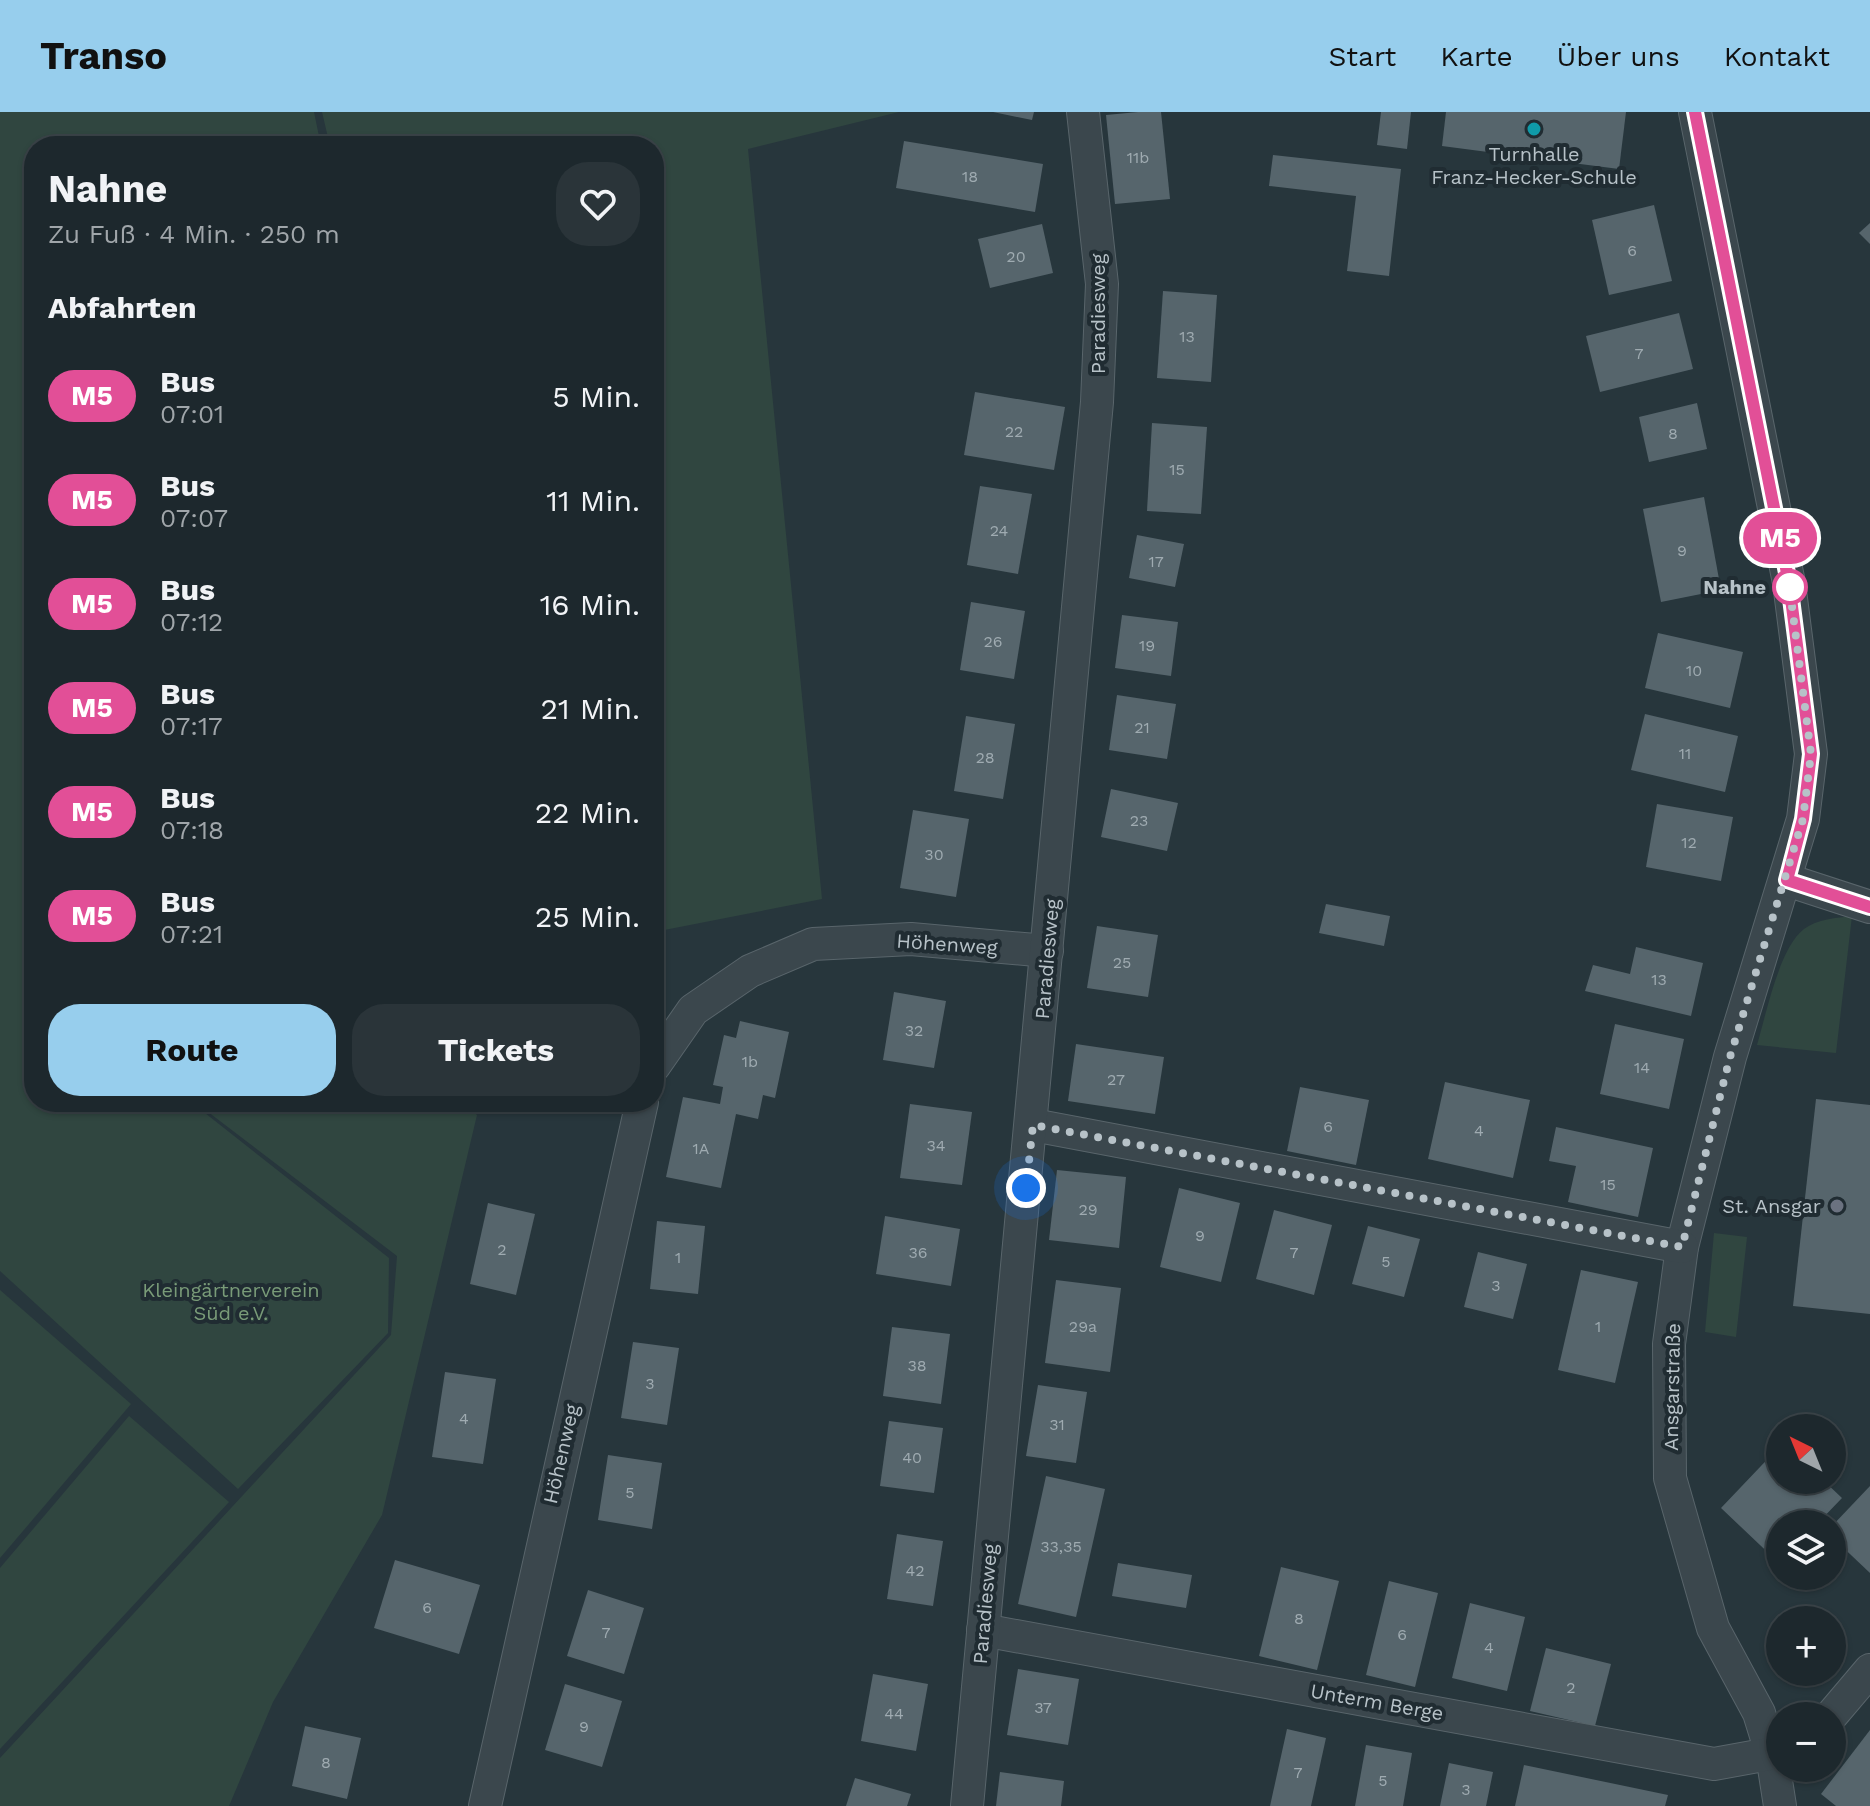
<!DOCTYPE html>
<html lang="de">
<head>
<meta charset="utf-8">
<style>
  body { margin:0; font-family:"Work Sans",sans-serif; background:#2a3439; color:#f1f3f6; height:100vh; display:flex; flex-direction:column; font-size:30px; white-space:nowrap }
  * { box-sizing:border-box; margin:0 }
  p { font-size:26px; color:#a0a6aa }
  .icon { flex:none; width:44px; height:44px; fill:none; stroke:currentColor; stroke-width:2; stroke-linecap:round; stroke-linejoin:round }
  .map { position:relative; flex:1; overflow:hidden }
  .drawer { position:absolute; left:24px; top:24px; width:640px; height:976px; display:flex; flex-direction:column; background:#1d282d; border-radius:32px; box-shadow:0 2px 6px #0004,0 0 0 2px #3b4449 }
  .drawer>* { flex:none }
  .badge { padding:0 16px; border-radius:26px; font-size:28px; line-height:52px }
  .needle { width:52px; rotate:317deg }
  .tools { position:absolute; left:1766px; top:1302px; display:grid; gap:16px }
  .tools a { display:grid; place-items:center; width:80px; height:80px; border-radius:50%; background:#1d282d; box-shadow:0 2px 6px #0004,0 0 0 2px #3b4449; font-size:40px }
  .you { position:absolute; width:40px; height:40px; margin:-20px; border:6px solid #fff; border-radius:50%; background:#1a73e8; box-shadow:0 0 0 12px #1a73e833 }
  .map>.badge { position:absolute; translate:-50% -50%; box-shadow:0 0 0 4px #fff }
  h2 { padding:0 24px; font-size:30px; line-height:72px }
  .round { display:grid; place-items:center; flex:none; width:84px; height:84px; border-radius:32px; background:#2a3439 }
  .summary { display:flex; align-items:center; justify-content:space-between; height:136px; padding:0 24px }
  h1 { font-size:38px; font-weight:700; line-height:60px }
  .button { display:flex; gap:16px; margin-top:auto; padding:16px 24px }
  .button a { flex:1; height:92px; border-radius:32px; background:#97ceed; color:#111; font-size:32px; font-weight:700; line-height:92px; text-align:center }
  .button a+a { background:#2a3439; color:#f1f3f6 }
  ul { padding:0; list-style:none }
  li { display:flex; align-items:center; gap:24px; height:104px; padding:0 24px }
  li div { flex:1 }
  li b { display:block; font-size:30px }
  li em { font-style:normal }
  li .badge { min-width:88px; font-weight:700; text-align:center }
  header { display:flex; align-items:center; gap:48px; box-sizing:border-box; height:112px; padding:0 40px; background:#97ceed; color:#111 }
  header strong { font-size:38px }
  nav { display:flex; gap:44px; margin-inline-start:auto; font-size:28px }
  .map>svg:first-child { display:block }
  .green { fill:#304640 }
  .building { fill:#56656c }
  .lines { fill:none; stroke-linecap:round; stroke-linejoin:round }
  .minor-casing { stroke:#59656b; stroke-width:34 }
  .minor { stroke:#3b474d; stroke-width:32 }
  .line-casing { stroke:#fff; stroke-width:18 }
  .line { stroke:#e24f97; stroke-width:12 }
  .walk { stroke:#b7c2c8; stroke-width:8; stroke-dasharray:0 14.4 }
  .culture-dot { fill:#0f9aa8; stroke:#202c32; stroke-width:3 }
  .stop-dot { fill:#fff; stroke:#e24f97; stroke-width:4 }
  .worship-dot { fill:#6b7280; stroke:#202c32; stroke-width:3 }
  .labels { text-anchor:middle; dominant-baseline:central; stroke-width:8; stroke-linejoin:round; paint-order:stroke }
  .number-label { font-size:16px; fill:#9fabb1 }
  .poi-label { font-size:20px; fill:#b7c2c8; stroke:#202c32 }
  .street-label { font-size:20px; fill:#b7c2c8; stroke:#202c32 }
  .stop-label { font-size:20px; font-weight:bold; fill:#b7c2c8; stroke:#202c32; text-anchor:end }
  .park-label { font-size:20px; fill:#799b78; stroke:#202c32 }
</style>
</head>
<body>
<header>
<strong>Transo</strong>
<nav><a>Start</a><a>Karte</a><a>Über uns</a><a>Kontakt</a></nav>
</header>
<div class="map">
<svg width="1870" height="1694" viewBox="0 0 1870 1694">
  <rect width="100%" height="100%" fill="#27363c"/>
  <g class="green">
    <polygon points="0,0 314,0 321,34 34,34 34,847 24,859 34,867 34,990 191,990 389,1146 388,1221 238,1377 0,1159"/>
    <polygon points="322,0 899,0 748,37 822,787 654,820 654,34 330,34"/>
    <path d="M1852 804 1836 941 1757 933C1766 903 1779 836 1804 817 1817 807 1837 806 1852 804Z"/>
    <polygon points="195,990 464,990 477,1003 382,1403 273,1590 229,1694 0,1694 0,1646 391,1223 397,1144"/>
    <polygon points="1714,1121 1747,1125 1736,1225 1705,1220"/>
    <polygon points="0,1178 131,1292 0,1446"/>
    <polygon points="129,1304 229,1390 0,1637 0,1456"/>
  </g>
  <g class="building">
    <polygon points="993,0 1034,0 1032,8"/>
    <polygon points="1138,0 1161,0 1170,87 1115,92 1106,3"/>
    <polygon points="1381,0 1411,0 1407,37 1377,33"/>
    <polygon points="1446,0 1626,0 1619,57 1442,34"/>
    <polygon points="904,29 1043,52 1035,100 896,76"/>
    <polygon points="1273,43 1401,57 1389,164 1347,159 1356,84 1269,74"/>
    <polygon points="1654,93 1672,169 1609,183 1592,108"/>
    <polygon points="1870,111 1870,132 1859,121"/>
    <polygon points="1042,112 1053,161 990,176 978,127"/>
    <polygon points="1163,179 1217,183 1211,270 1157,266"/>
    <polygon points="1679,201 1693,257 1600,280 1586,224"/>
    <polygon points="975,280 1065,295 1054,358 964,343"/>
    <polygon points="1697,291 1707,337 1649,350 1639,305"/>
    <polygon points="1152,311 1207,315 1201,402 1147,399"/>
    <polygon points="980,374 1032,382 1018,462 967,453"/>
    <polygon points="1704,385 1721,478 1661,490 1643,397"/>
    <polygon points="1137,423 1184,432 1175,475 1129,466"/>
    <polygon points="971,490 1025,499 1014,567 960,558"/>
    <polygon points="1122,503 1178,510 1171,564 1115,556"/>
    <polygon points="1658,521 1743,540 1730,596 1645,576"/>
    <polygon points="1117,583 1176,592 1167,647 1109,638"/>
    <polygon points="1645,602 1738,624 1725,680 1631,658"/>
    <polygon points="966,604 1015,612 1003,687 954,679"/>
    <polygon points="1111,677 1178,691 1167,739 1101,725"/>
    <polygon points="1657,692 1733,705 1721,769 1646,755"/>
    <polygon points="913,698 969,707 956,785 900,776"/>
    <polygon points="1326,792 1390,804 1384,834 1319,821"/>
    <polygon points="1097,814 1158,823 1148,885 1087,876"/>
    <polygon points="1636,835 1703,851 1691,904 1585,879 1593,853 1630,862"/>
    <polygon points="894,880 946,889 934,956 883,948"/>
    <polygon points="740,909 789,920 775,986 763,983 758,1007 736,1002 721,1076 666,1065 683,985 720,992 723,975 713,973 724,923 736,926"/>
    <polygon points="1615,912 1684,927 1669,997 1600,982"/>
    <polygon points="1076,932 1164,945 1155,1002 1068,989"/>
    <polygon points="1445,970 1530,988 1513,1066 1428,1047"/>
    <polygon points="1300,975 1369,988 1356,1053 1287,1039"/>
    <polygon points="1816,987 1870,993 1870,1202 1793,1194"/>
    <polygon points="910,992 972,1000 962,1073 900,1066"/>
    <polygon points="1556,1015 1653,1036 1638,1105 1568,1090 1576,1054 1549,1049"/>
    <polygon points="1057,1058 1126,1065 1119,1136 1049,1128"/>
    <polygon points="1179,1076 1240,1091 1221,1170 1160,1155"/>
    <polygon points="488,1091 535,1102 516,1183 470,1172"/>
    <polygon points="1274,1098 1332,1113 1314,1183 1256,1167"/>
    <polygon points="885,1104 960,1117 951,1174 876,1162"/>
    <polygon points="657,1109 705,1114 698,1182 650,1177"/>
    <polygon points="1368,1114 1420,1127 1404,1185 1352,1172"/>
    <polygon points="1478,1140 1527,1152 1513,1207 1464,1195"/>
    <polygon points="1581,1158 1638,1170 1615,1271 1558,1258"/>
    <polygon points="1056,1168 1121,1176 1110,1260 1045,1251"/>
    <polygon points="892,1215 950,1222 941,1292 883,1284"/>
    <polygon points="633,1230 679,1236 667,1313 621,1306"/>
    <polygon points="445,1260 496,1267 483,1352 432,1345"/>
    <polygon points="1038,1273 1087,1280 1076,1351 1026,1344"/>
    <polygon points="889,1309 943,1316 934,1381 880,1374"/>
    <polygon points="1780,1334 1780,1368 1823,1368 1842,1386 1817,1412 1780,1412 1780,1452 1721,1396"/>
    <polygon points="608,1343 662,1351 652,1417 598,1408"/>
    <polygon points="1046,1364 1105,1377 1076,1505 1018,1492"/>
    <polygon points="1870,1374 1870,1461 1832,1425 1832,1414"/>
    <polygon points="897,1422 943,1429 933,1494 887,1487"/>
    <polygon points="395,1448 480,1473 459,1542 374,1516"/>
    <polygon points="1118,1451 1192,1463 1186,1496 1112,1484"/>
    <polygon points="1281,1455 1339,1469 1317,1558 1259,1544"/>
    <polygon points="1389,1469 1438,1481 1415,1575 1366,1563"/>
    <polygon points="588,1478 644,1496 624,1562 567,1544"/>
    <polygon points="1470,1491 1525,1505 1507,1579 1452,1566"/>
    <polygon points="1546,1536 1611,1552 1595,1614 1530,1599"/>
    <polygon points="1018,1557 1079,1567 1068,1633 1007,1623"/>
    <polygon points="873,1562 928,1572 916,1639 861,1629"/>
    <polygon points="565,1572 622,1589 602,1655 545,1638"/>
    <polygon points="305,1614 361,1626 347,1687 292,1674"/>
    <polygon points="1287,1617 1326,1626 1311,1694 1270,1694"/>
    <polygon points="1870,1618 1870,1694 1836,1694 1821,1682"/>
    <polygon points="1366,1633 1412,1641 1403,1694 1355,1694"/>
    <polygon points="1449,1651 1493,1660 1486,1694 1440,1694"/>
    <polygon points="1524,1653 1668,1683 1665,1694 1515,1694"/>
    <polygon points="1000,1660 1064,1669 1061,1694 996,1694"/>
    <polygon points="855,1666 911,1682 907,1694 846,1694"/>
  </g>
  <g class="lines">
    <g class="minor-casing">
      <g id="minor">
        <polyline points="1695,0 1789,471 1811,642 1803,707 1730,945 1682,1135 1669,1232 1670,1366 1713,1516 1759,1601 1772,1643 1780,1694"/>
        <polyline points="1787,768 1870,795"/>
        <polyline points="654,954 693,898 750,859 813,832 911,827 1047,839"/>
        <polyline points="1033,1013 1682,1135"/>
        <polyline points="983,1518 1714,1652 1780,1640"/>
        <polyline points="1831,1604 1870,1558"/>
        <polyline points="485,1694 642,990"/>
        <polyline points="967,1694 1097,290 1102,172 1083,0"/>
      </g>
    </g>
    <use href="#minor" class="minor"/>
  </g>
  <g class="lines">
    <g class="line-casing">
      <polyline id="line" points="1695,0 1789,471 1811,642 1803,707 1787,768 1870,795"/>
    </g>
    <use href="#line" class="line"/>
    <polyline class="walk" points="1026,1076 1033,1013 1682,1135 1730,945 1803,707 1811,642 1789,471 1790,475"/>
  </g>
  <circle class="culture-dot" cx="1534" cy="17" r="8"/>
  <circle class="stop-dot" cx="1790" cy="475" r="16"/>
  <circle class="worship-dot" cx="1837" cy="1094" r="8"/>
  <g class="labels">
    <g class="number-label">
      <text x="1138" y="45">11b</text>
      <text x="970" y="64">18</text>
      <text x="1632" y="138">6</text>
      <text x="1016" y="144">20</text>
      <text x="1187" y="224">13</text>
      <text x="1639" y="241">7</text>
      <text x="1014" y="319">22</text>
      <text x="1673" y="321">8</text>
      <text x="1177" y="357">15</text>
      <text x="999" y="418">24</text>
      <text x="1682" y="438">9</text>
      <text x="1156" y="449">17</text>
      <text x="993" y="529">26</text>
      <text x="1147" y="533">19</text>
      <text x="1694" y="558">10</text>
      <text x="1142" y="615">21</text>
      <text x="1685" y="641">11</text>
      <text x="985" y="645">28</text>
      <text x="1139" y="708">23</text>
      <text x="1689" y="730">12</text>
      <text x="934" y="742">30</text>
      <text x="1122" y="850">25</text>
      <text x="1659" y="867">13</text>
      <text x="914" y="918">32</text>
      <text x="750" y="949">1b</text>
      <text x="1642" y="955">14</text>
      <text x="1116" y="967">27</text>
      <text x="1328" y="1014">6</text>
      <text x="1479" y="1018">4</text>
      <text x="936" y="1033">34</text>
      <text x="701" y="1036">1A</text>
      <text x="1608" y="1072">15</text>
      <text x="1088" y="1097">29</text>
      <text x="1200" y="1123">9</text>
      <text x="502" y="1137">2</text>
      <text x="918" y="1140">36</text>
      <text x="1294" y="1140">7</text>
      <text x="678" y="1145">1</text>
      <text x="1386" y="1149">5</text>
      <text x="1496" y="1173">3</text>
      <text x="1083" y="1214">29a</text>
      <text x="1598" y="1214">1</text>
      <text x="917" y="1253">38</text>
      <text x="650" y="1271">3</text>
      <text x="464" y="1306">4</text>
      <text x="1057" y="1312">31</text>
      <text x="912" y="1345">40</text>
      <text x="630" y="1380">5</text>
      <text x="1061" y="1434">33,35</text>
      <text x="915" y="1458">42</text>
      <text x="427" y="1495">6</text>
      <text x="1299" y="1506">8</text>
      <text x="606" y="1520">7</text>
      <text x="1402" y="1522">6</text>
      <text x="1489" y="1535">4</text>
      <text x="1571" y="1575">2</text>
      <text x="1043" y="1595">37</text>
      <text x="894" y="1601">44</text>
      <text x="584" y="1614">9</text>
      <text x="326" y="1650">8</text>
      <text x="1298" y="1660">7</text>
      <text x="1383" y="1668">5</text>
      <text x="1466" y="1677">3</text>
    </g>
    <g class="poi-label">
      <text x="1534" y="42">Turnhalle<tspan x="1534" dy="23">Franz-Hecker-Schule</tspan></text>
      <text x="1821" y="1094" text-anchor="end">St. Ansgar</text>
    </g>
    <g class="street-label">
      <text transform="translate(1098 202) rotate(-90)">Paradiesweg</text>
      <text transform="translate(947 832) rotate(4)">Höhenweg</text>
      <text transform="translate(1047 847) rotate(-85)">Paradiesweg</text>
      <text transform="translate(1672 1275) rotate(-89)">Ansgarstraße</text>
      <text transform="translate(561 1342) rotate(-77)">Höhenweg</text>
      <text transform="translate(985 1492) rotate(-85)">Paradiesweg</text>
      <text transform="translate(1377 1590) rotate(10)">Unterm Berge</text>
    </g>
    <g class="stop-label">
      <text x="1766" y="475">Nahne</text>
    </g>
    <g class="park-label">
      <text x="231" y="1178">Kleingärtnerverein<tspan x="231" dy="23">Süd e.V.</tspan></text>
    </g>
  </g>
</svg>
<div class="tools">
<a><svg class="needle" viewBox="-14 -14 28 28"><path d="M0-13l5 13h-10z" fill="#e53935"/><path d="M0 13l5-13h-10z" fill="#a0a6aa"/></svg></a>
<a><svg class="icon" aria-label="layers" viewBox="0 0 24 24"><path d="M12 4l9 5-9 5-9-5zM3 14l9 5 9-5"/></svg></a>
<a>+</a>
<a>−</a>
</div>
<div class="you" style="left:1026px;top:1076px"></div>
<b class="badge" style="left:1780px;top:426px;background:#e24f97;color:#fff">M5</b>
<section class="drawer">
<div class="summary"><div><h1>Nahne</h1><p>Zu Fuß · 4 Min. · 250 m</p></div><a class="round"><svg class="icon" aria-label="heart" viewBox="0 0 24 24"><path d="M12 20l-8-8c-3-5 5-10 8-4 3-6 11-1 8 4z"/></svg></a></div>
<h2>Abfahrten</h2>
<ul>
<li><span class="badge" style="background:#e24f97;color:#fff">M5</span><div><b>Bus</b><p>07:01</p></div><em>5 Min.</em></li>
<li><span class="badge" style="background:#e24f97;color:#fff">M5</span><div><b>Bus</b><p>07:07</p></div><em>11 Min.</em></li>
<li><span class="badge" style="background:#e24f97;color:#fff">M5</span><div><b>Bus</b><p>07:12</p></div><em>16 Min.</em></li>
<li><span class="badge" style="background:#e24f97;color:#fff">M5</span><div><b>Bus</b><p>07:17</p></div><em>21 Min.</em></li>
<li><span class="badge" style="background:#e24f97;color:#fff">M5</span><div><b>Bus</b><p>07:18</p></div><em>22 Min.</em></li>
<li><span class="badge" style="background:#e24f97;color:#fff">M5</span><div><b>Bus</b><p>07:21</p></div><em>25 Min.</em></li>
</ul>
<div class="button"><a>Route</a><a>Tickets</a></div>
</section>
</div>
</body>
</html>
